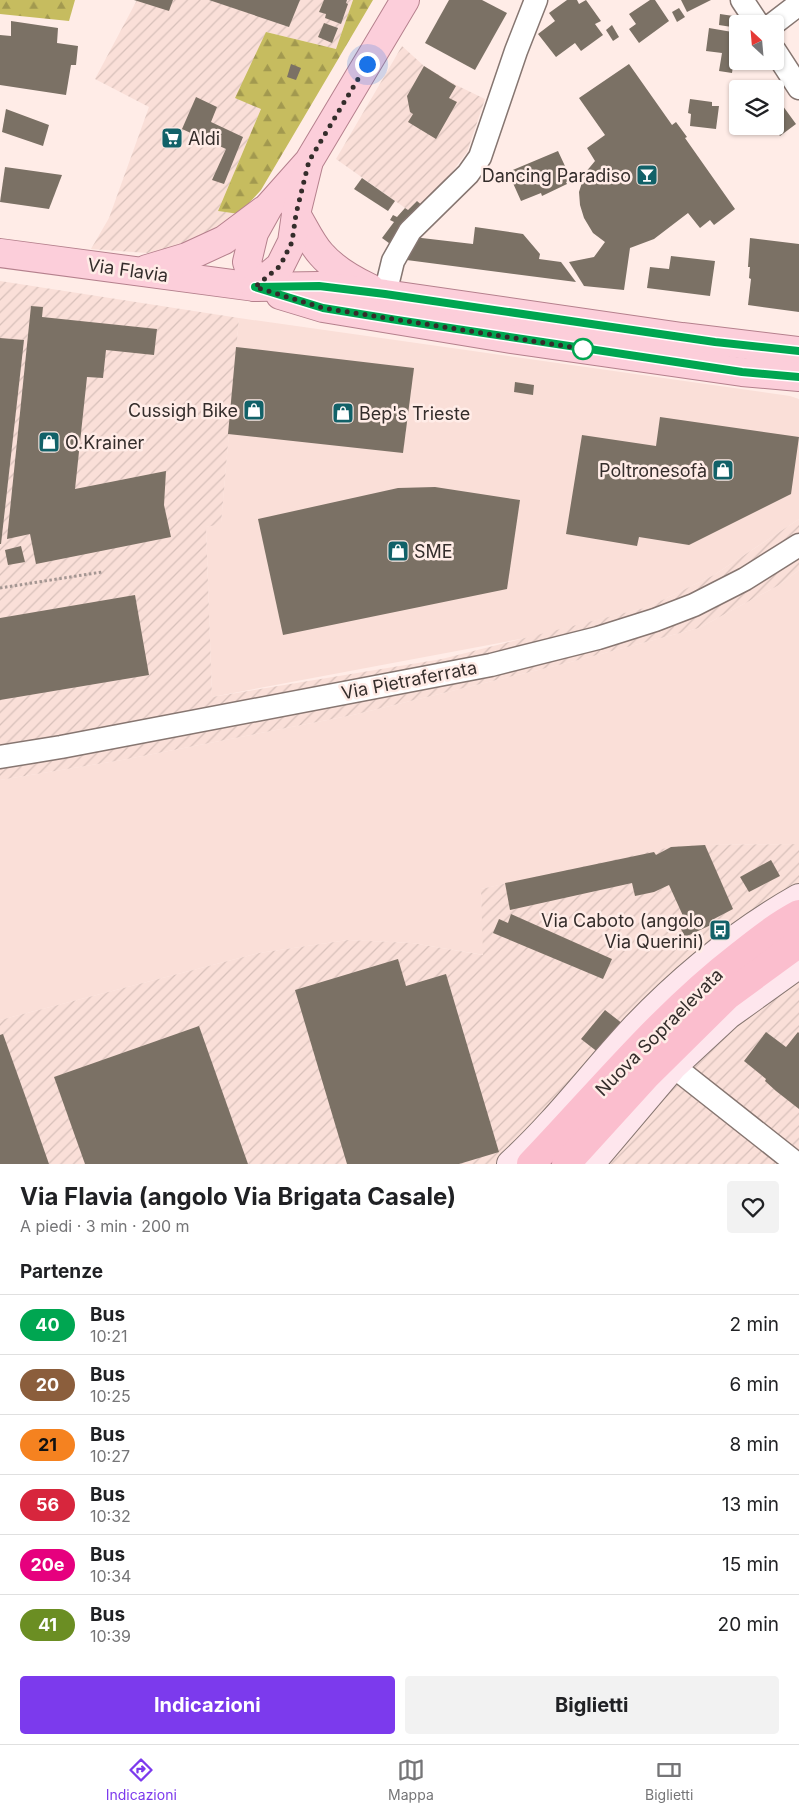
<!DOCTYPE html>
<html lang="it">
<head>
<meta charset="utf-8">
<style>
  body { margin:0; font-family:Inter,sans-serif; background:#f2f2f2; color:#202124; height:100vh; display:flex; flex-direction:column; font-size:19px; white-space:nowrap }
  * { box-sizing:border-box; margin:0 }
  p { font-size:16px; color:#757577 }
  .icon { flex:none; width:28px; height:28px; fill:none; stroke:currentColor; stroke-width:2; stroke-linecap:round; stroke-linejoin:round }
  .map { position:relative; height:1164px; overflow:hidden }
  .panel { display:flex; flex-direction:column; background:#fff; flex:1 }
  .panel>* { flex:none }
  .badge { padding:0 10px; border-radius:16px; font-size:18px; line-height:32px }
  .needle { width:32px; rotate:334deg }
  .tools { position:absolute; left:729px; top:15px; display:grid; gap:10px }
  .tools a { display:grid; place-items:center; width:55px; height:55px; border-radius:5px; background:#fff; box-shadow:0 1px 4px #0004; font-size:25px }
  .you { position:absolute; width:25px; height:25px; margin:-12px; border:4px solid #fff; border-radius:50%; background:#1a73e8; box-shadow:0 0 0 8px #1a73e833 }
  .map>.badge { position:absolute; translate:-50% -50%; box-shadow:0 0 0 2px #fff }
  h2 { padding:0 20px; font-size:19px; line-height:45px }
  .round { display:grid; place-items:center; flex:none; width:52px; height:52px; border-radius:5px; background:#f2f2f2 }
  .overview { display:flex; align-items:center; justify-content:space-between; height:85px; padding:0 20px }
  h1 { font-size:24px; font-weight:700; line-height:38px }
  .button { display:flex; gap:10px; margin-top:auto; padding:10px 20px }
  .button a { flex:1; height:58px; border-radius:5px; background:#7c3aed; color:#fff; font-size:20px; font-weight:700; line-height:58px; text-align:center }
  .button a+a { background:#f2f2f2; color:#202124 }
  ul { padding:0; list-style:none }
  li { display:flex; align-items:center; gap:15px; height:60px; padding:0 20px; border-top:1px solid #e0e0e0 }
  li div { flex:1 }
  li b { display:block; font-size:19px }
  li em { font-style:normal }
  li .badge { min-width:55px; font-weight:700; text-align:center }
  .tabs { display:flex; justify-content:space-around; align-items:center; height:70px; border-top:1px solid #e0e0e0; background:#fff; font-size:14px; color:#757577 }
  .tabs a { display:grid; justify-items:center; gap:2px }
  .tabs .active { color:#7c3aed }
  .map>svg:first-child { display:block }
  .built { fill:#fadfd8 }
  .industrial { fill:url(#industrial-furrows) }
  .forest { fill:url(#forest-firs) }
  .building { fill:#7b7165 }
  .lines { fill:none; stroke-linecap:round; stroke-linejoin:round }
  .minor-casing { stroke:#867671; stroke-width:25 }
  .secondary-casing { stroke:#867671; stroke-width:30 }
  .primary-casing { stroke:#b5808d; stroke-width:30 }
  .trunk-casing { stroke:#b5808d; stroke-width:30 }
  .path { stroke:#a49692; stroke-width:3; stroke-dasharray:2.5 2.5; stroke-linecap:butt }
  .minor { stroke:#fff; stroke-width:22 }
  .secondary { stroke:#fee6ed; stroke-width:28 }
  .primary { stroke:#fcceda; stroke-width:28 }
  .trunk { stroke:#fbbece; stroke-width:28 }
  .line-casing { stroke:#fff; stroke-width:11 }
  .line { stroke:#00a651; stroke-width:8 }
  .walk { stroke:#342d2b; stroke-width:5; stroke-dasharray:0 9 }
  .stop-dot { fill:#fff; stroke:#00a651; stroke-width:2.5 }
  .labels { text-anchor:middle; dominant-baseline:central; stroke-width:5; stroke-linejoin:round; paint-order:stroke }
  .poi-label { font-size:18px; fill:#342d2b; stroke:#ffece7; text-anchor:start }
  .street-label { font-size:18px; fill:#342d2b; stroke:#ffece7 }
</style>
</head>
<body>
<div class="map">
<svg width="799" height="1164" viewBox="0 0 799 1164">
  <defs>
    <pattern id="industrial-furrows" width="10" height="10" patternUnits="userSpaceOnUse" patternTransform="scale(1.25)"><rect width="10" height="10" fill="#fadfd8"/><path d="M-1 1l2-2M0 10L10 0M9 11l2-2" fill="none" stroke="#d7c0ba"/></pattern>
    <pattern id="forest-firs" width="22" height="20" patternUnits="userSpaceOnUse" patternTransform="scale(1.25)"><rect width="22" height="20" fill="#c6bc5f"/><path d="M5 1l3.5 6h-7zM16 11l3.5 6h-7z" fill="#a2994f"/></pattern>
  </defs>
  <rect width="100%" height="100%" fill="#ffece7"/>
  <g class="built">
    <polygon points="239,318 790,396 799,399 799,519 714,575 648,607 531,637 212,697 206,527 221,523"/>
    <polygon points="799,570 799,844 705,845 654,852 481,889 484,955 412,943 348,940 259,953 0,1020 0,780 122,760 353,715 563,664 699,628 779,585"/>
  </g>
  <g class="industrial">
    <polygon points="137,0 353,0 336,49 266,32 261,109 218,211 239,214 216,230 178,247 147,253 91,249 109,218 149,107 95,79"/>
    <polygon points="402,46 424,66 456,85 485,99 467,152 425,208 417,201 408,210 336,159"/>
    <polygon points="0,281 239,318 221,524 206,527 212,697 442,659 648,607 714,575 799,519 799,570 779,585 699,628 563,664 353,715 122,760 0,780"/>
    <polygon points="799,844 799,1164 0,1164 0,1020 259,953 348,940 412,943 483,955 481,889 671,847 705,845"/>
  </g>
  <g class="forest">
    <polygon points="0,0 75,0 69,21 0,14"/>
    <polygon points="353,0 373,0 261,190 239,214 218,211 261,109 235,98 266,32 336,49"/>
  </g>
  <g class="building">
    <polygon points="134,0 173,0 169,11"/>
    <polygon points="209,0 300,0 289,27"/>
    <polygon points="324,0 347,0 346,3 348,4 341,24 325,18 326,14 319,12"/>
    <polygon points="449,0 482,0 507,13 475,70 425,43"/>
    <polygon points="567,0 577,0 579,4 586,0 601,21 595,24 603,35 581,51 575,43 556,57 538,34 555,21 549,13"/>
    <polygon points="650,0 655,0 669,21 639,43 629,29 636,24 629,14"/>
    <polygon points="681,0 711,0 687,12"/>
    <polygon points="679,8 685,17 677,22 672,12"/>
    <polygon points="720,14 740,17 738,28 719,25"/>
    <polygon points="11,21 58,28 57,43 78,46 76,65 71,65 66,95 0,85 0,35 11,36"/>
    <polygon points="324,23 338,28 332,43 318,37"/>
    <polygon points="612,25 619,37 613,41 606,30"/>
    <polygon points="709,28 738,33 732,73 719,71 722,53 706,51"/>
    <polygon points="291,64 301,68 296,80 287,77"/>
    <polygon points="629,64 672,125 676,122 687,137 685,138 735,209 714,225 710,220 700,228 688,213 654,239 630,248 624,290 584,286 569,262 594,257 605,242 593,233 584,218 580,205 579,192 585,173 595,161 587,148 605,135 579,98"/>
    <polygon points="424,66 456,86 449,98 457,102 436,139 408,122 413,114 410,112 407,96"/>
    <polygon points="196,97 217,107 211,122 243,137 224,184 212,180 226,149 182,129"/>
    <polygon points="690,99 712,102 712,106 719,106 716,129 690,126 691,114 688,113"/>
    <polygon points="780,102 796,124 780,136 773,127 764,133 760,126 775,126 775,106"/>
    <polygon points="6,109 49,125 43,146 2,132"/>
    <polygon points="558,151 571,179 566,182 567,184 542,196 541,193 521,201 508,172"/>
    <polygon points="5,167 62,175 49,209 0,202"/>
    <polygon points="362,178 395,201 388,211 354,189"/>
    <polygon points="417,201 425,208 393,246 382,238 394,222 390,220 393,215 397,217 405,208 408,210"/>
    <polygon points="475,227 523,234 540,254 539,259 561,262 576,282 399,259 413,237 473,244"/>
    <polygon points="750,238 799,244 799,312 748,305 751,279 749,278 750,267 748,267"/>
    <polygon points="671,256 715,261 710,296 647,288 650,267 669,269"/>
    <polygon points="31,306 43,307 42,317 157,329 154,355 106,350 103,378 87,377 75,489 166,471 164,505 171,537 36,564 30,534 7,539"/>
    <polygon points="0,338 24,340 1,544 0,544"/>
    <polygon points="236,347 414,368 403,453 228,434"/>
    <polygon points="515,382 534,385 533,395 514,392"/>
    <polygon points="660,417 799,437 791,494 689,545 639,537 637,546 566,534 582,435 656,446"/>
    <polygon points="435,487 520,500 507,589 283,635 258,519 398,488"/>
    <polygon points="21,546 25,562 8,565 5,550"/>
    <polygon points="135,595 149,675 0,700 0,618"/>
    <polygon points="705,845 733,909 712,920 713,924 685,937 677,921 684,918 669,885 654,892 635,896 632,883 510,910 505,883 654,852 656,855 671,847"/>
    <polygon points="771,860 780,876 749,892 740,877"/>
    <polygon points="511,914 612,959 603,979 493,933 499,919 508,923"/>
    <polygon points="398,959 406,986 446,974 499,1152 459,1164 347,1164 295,990"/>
    <polygon points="605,1010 623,1024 599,1053 581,1039"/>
    <polygon points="199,1026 248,1164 85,1164 54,1077"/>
    <polygon points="766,1032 786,1047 798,1032 799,1033 799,1109 776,1091 765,1081 766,1079 744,1061"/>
    <polygon points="3,1034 27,1101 49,1164 0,1164 0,1035"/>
  </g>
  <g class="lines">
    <g class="minor-casing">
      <g id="minor">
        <polyline points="742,0 758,24"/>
        <polyline points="773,24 799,4"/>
        <polyline points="775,51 799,88"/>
        <polyline points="385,294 393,261 410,231 468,174 480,157 516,51 536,0"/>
        <polyline points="0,757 61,747 491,665 598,638 655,620 694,605 745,579 799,545"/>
        <polyline points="673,1066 797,1164"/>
      </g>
    </g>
    <g class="secondary-casing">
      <g id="secondary">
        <path d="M511 1164C557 1122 594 1072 636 1027 684 977 739 932 799 898"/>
        <polyline points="590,1164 673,1066 728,1015 799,964"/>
      </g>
    </g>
    <g class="primary-casing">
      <g id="primary">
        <path d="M296 214C304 227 311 243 321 254 334 269 353 280 370 288"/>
        <polyline points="0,253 255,287 319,286 385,294 682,337 799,351"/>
        <polyline points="147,269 187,257 224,240 264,210"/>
        <polyline points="255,287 247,262 254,233 269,206 309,161 405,0"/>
        <polyline points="255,287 280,266 292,242 296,214 308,165"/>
        <polyline points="280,295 323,308 511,339 742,372 799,377"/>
      </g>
    </g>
    <g class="trunk-casing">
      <g id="trunk">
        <path d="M531 1164C599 1093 662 1015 740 955 759 940 778 925 799 914"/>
        <polyline points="566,1164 646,1076 727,996 799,943"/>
      </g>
    </g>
    <polyline class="path" points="0,588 102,572"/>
    <use href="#minor" class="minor"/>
    <use href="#secondary" class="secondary"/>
    <use href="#primary" class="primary"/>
    <use href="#trunk" class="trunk"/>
  </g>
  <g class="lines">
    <g class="line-casing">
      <polyline id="line" points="799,351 715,342 385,294 319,286 255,287 323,308 397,320 676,362 742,372 799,377"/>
    </g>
    <use href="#line" class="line"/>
    <polyline class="walk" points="367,64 309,161 296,214 292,242 280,266 255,287 323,308 584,349 583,349"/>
  </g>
  <defs>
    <g id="supermarket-square" transform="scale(1.125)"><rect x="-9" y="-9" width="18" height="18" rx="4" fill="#116168" stroke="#ffece7"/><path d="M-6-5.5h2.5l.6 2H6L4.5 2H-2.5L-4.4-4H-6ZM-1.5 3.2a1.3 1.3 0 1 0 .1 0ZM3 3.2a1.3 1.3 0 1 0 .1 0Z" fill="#fff"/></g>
    <g id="bar-square" transform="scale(1.125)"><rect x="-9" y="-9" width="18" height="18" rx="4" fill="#116168" stroke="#ffece7"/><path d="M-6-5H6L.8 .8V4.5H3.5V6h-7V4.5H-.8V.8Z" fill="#fff"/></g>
    <g id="shop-square" transform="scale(1.125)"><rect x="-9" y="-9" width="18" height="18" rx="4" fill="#116168" stroke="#ffece7"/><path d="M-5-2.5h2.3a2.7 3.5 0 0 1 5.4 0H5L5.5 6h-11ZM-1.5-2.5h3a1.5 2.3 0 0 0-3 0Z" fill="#fff"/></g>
    <g id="bus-square" transform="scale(1.125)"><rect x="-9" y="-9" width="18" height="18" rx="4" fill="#116168" stroke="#ffece7"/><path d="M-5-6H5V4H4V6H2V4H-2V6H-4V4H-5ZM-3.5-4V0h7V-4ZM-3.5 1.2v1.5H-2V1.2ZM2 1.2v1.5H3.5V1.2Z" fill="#fff"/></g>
  </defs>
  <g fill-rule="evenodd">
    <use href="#supermarket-square" x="172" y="138"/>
    <use href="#bar-square" x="647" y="175"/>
    <use href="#shop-square" x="254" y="410"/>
    <use href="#shop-square" x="343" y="413"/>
    <use href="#shop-square" x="49" y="442"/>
    <use href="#shop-square" x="723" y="470"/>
    <use href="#shop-square" x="398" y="551"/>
    <use href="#bus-square" x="720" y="930"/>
  </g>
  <circle class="stop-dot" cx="583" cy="349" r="10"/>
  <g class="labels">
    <g class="poi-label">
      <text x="188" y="138">Aldi</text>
      <text x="631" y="175" text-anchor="end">Dancing Paradiso</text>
      <text x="238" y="410" text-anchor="end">Cussigh Bike</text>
      <text x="359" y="413">Bep's Trieste</text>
      <text x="65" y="442">O.Krainer</text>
      <text x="707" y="470" text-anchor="end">Poltronesofà</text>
      <text x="414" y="551">SME</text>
      <text x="704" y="920" text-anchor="end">Via Caboto (angolo<tspan x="704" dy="21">Via Querini)</tspan></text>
    </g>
    <g class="street-label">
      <text transform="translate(128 270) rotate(8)">Via Flavia</text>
      <text transform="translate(409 680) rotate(-11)">Via Pietraferrata</text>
      <text transform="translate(659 1032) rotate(-45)">Nuova Sopraelevata</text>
    </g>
  </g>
</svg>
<div class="tools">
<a><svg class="needle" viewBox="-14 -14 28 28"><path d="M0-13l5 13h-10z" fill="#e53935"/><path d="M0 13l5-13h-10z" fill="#757577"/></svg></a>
<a><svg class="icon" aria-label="layers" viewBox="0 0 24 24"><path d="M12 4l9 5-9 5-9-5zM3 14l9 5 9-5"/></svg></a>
</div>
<div class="you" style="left:367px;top:64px"></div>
</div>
<section class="panel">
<div class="overview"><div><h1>Via Flavia (angolo Via Brigata Casale)</h1><p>A piedi · 3 min · 200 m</p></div><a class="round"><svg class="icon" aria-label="heart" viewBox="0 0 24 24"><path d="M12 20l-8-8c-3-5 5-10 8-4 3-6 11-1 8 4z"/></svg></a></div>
<h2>Partenze</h2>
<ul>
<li><span class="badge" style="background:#00a651;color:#fff">40</span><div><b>Bus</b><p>10:21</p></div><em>2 min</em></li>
<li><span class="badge" style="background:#8b5e3c;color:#fff">20</span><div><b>Bus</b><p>10:25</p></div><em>6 min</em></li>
<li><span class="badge" style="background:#f58220;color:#111">21</span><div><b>Bus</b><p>10:27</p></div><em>8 min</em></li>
<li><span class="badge" style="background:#d7263d;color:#fff">56</span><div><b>Bus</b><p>10:32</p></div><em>13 min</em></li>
<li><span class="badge" style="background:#e6007e;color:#fff">20e</span><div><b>Bus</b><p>10:34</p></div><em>15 min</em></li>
<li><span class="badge" style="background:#6b8e23;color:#fff">41</span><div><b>Bus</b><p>10:39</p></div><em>20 min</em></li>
</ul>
<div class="button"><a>Indicazioni</a><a>Biglietti</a></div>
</section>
<nav class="tabs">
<a class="active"><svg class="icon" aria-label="directions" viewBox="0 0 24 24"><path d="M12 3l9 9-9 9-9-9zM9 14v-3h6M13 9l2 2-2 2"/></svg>Indicazioni</a>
<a><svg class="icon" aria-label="map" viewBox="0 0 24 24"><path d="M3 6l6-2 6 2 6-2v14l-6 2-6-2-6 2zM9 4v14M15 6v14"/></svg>Mappa</a>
<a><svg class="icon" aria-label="tickets" viewBox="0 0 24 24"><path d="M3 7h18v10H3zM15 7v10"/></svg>Biglietti</a>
</nav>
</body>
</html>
